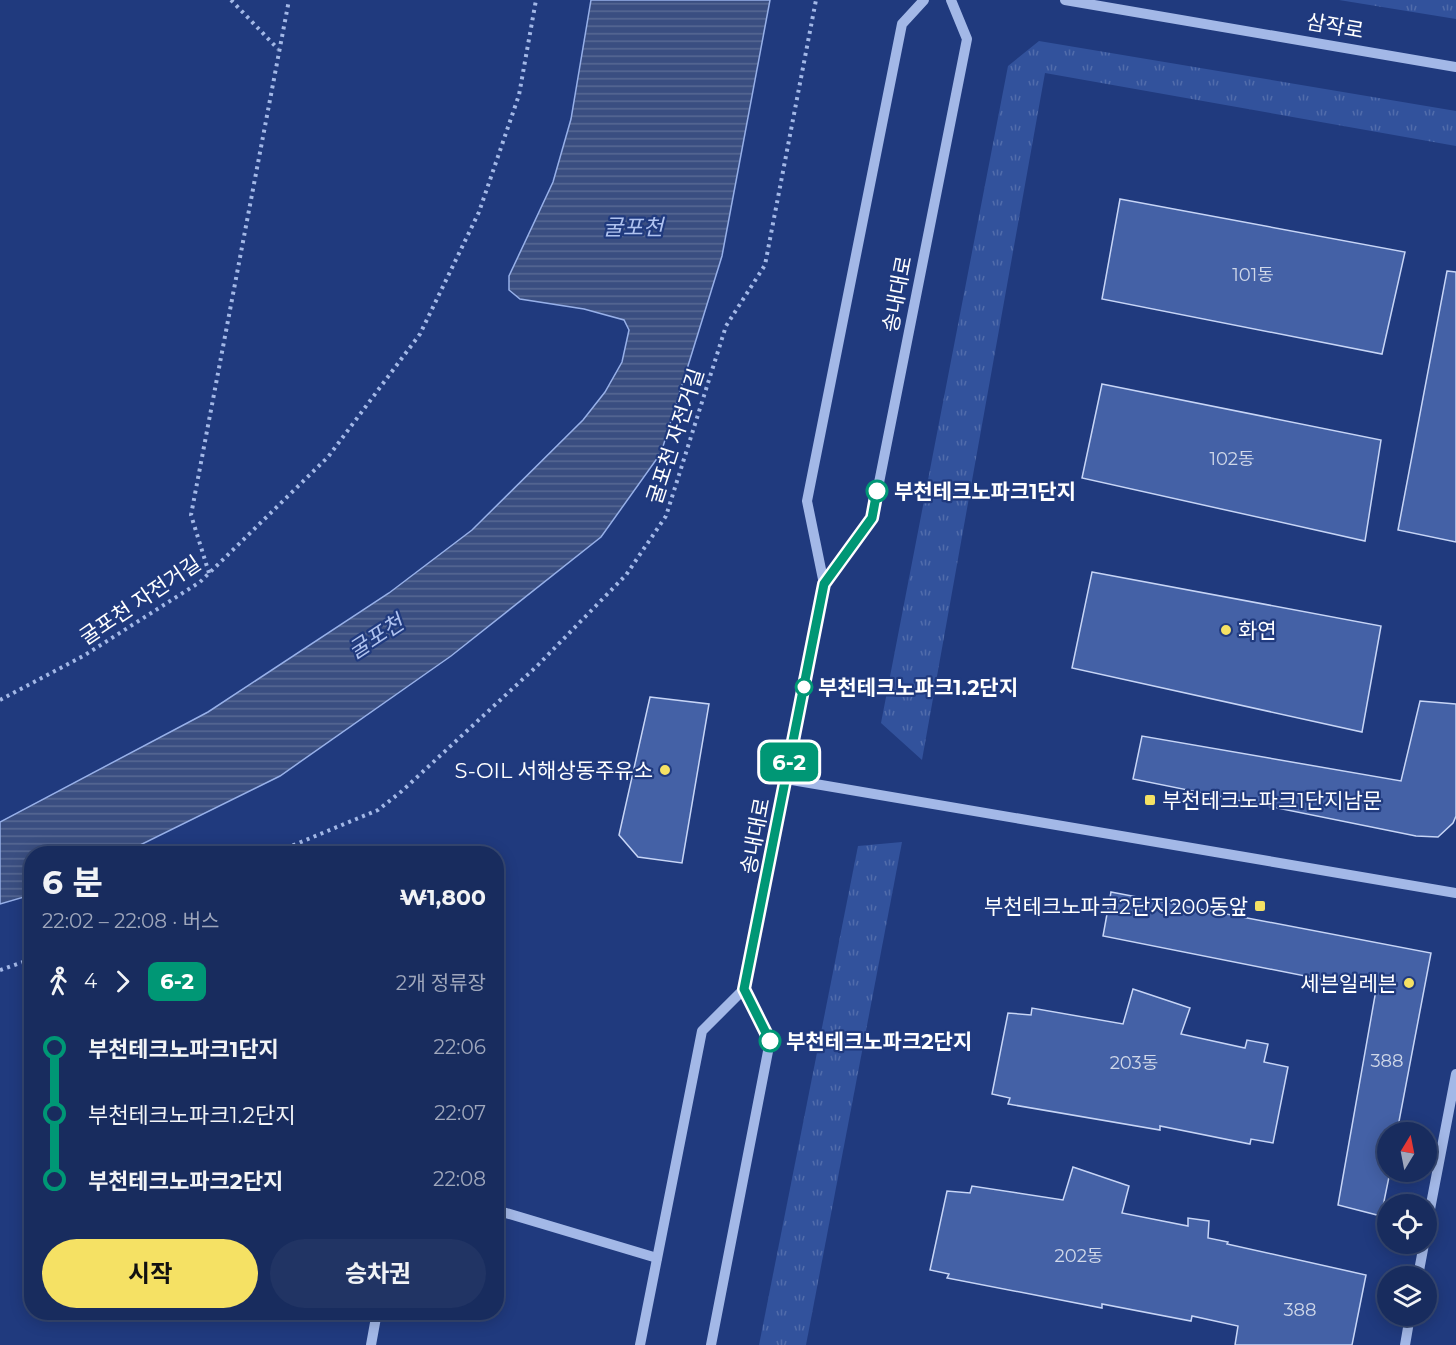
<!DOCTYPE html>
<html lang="ko">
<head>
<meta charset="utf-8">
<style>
  body { margin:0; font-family:Montserrat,"Noto Sans KR",sans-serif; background:#213464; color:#f1f3f6; height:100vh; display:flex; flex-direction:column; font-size:22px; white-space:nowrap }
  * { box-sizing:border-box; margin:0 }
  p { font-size:20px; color:#9fa7bc }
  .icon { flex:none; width:33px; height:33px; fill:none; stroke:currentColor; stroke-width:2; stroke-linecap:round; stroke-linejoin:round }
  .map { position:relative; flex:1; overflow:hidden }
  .details { position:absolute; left:24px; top:846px; width:480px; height:474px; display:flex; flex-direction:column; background:#182c5e; border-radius:24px; box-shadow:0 3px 15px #0003,0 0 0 2px #364873 }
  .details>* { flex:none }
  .badge { padding:0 12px; border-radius:9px; font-size:21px; line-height:39px }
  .needle { width:39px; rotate:10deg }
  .controls { position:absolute; left:1377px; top:1122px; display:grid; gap:12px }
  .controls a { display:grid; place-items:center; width:60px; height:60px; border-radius:50%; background:#182c5e; box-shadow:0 3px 15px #0003,0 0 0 2px #364873; font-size:30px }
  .map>.badge { position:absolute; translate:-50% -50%; box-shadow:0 0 0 3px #fff }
  .legs { display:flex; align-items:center; gap:9px; height:66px; padding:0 18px; font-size:20px }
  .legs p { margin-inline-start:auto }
  .overview { display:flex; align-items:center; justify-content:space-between; height:102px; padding:0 18px }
  h1 { font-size:33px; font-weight:700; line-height:45px }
  .button { display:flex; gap:12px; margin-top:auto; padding:12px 18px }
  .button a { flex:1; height:69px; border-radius:36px; background:#f5e164; color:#111; font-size:24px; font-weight:700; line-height:69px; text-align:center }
  .button a+a { background:#213464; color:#f1f3f6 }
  ul { padding:0 18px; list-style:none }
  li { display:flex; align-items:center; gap:21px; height:66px; font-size:22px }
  li i { display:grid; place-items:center; width:9px; height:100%; margin:0 8px; background:currentColor }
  li i::after { content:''; width:15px; height:15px; margin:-8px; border:4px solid; border-radius:50%; background:#182c5e }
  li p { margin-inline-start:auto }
  li:first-child i { background:linear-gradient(#0000 50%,currentColor 0) }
  li:last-child i { background:linear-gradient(currentColor 50%,#0000 0) }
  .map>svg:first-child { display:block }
  .park { fill:url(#park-tufts) }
  .water { fill:url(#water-rules); stroke:#97b0e9; stroke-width:1.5 }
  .building { fill:#4461a6; stroke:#c7d5f6; stroke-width:1.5 }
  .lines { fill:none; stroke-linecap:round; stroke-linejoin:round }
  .path { stroke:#a3b8e7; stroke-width:4; stroke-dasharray:3 4.5; stroke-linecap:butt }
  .minor { stroke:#a3b8e7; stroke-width:10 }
  .line-1-casing { stroke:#fff; stroke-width:14 }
  .line-1 { stroke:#009775; stroke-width:9 }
  .stop-1-dot { fill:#fff; stroke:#009775; stroke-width:3 }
  .poi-dot { fill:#f5e164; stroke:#203a7e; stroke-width:2 }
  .labels { text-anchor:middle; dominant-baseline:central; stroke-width:4.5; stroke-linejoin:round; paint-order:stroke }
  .number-label { font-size:18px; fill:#d0d8e9 }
  .street-label { font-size:21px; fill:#fff; stroke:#203a7e }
  .stop-label { font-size:21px; font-weight:bold; fill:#fff; stroke:#203a7e; text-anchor:start }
  .poi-label { font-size:21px; fill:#fff; stroke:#203a7e; text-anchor:end }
  .water-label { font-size:22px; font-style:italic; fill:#afc2ef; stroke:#203a7e }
</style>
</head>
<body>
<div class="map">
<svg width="1456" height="1345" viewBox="0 0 1456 1345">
  <defs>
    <pattern id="park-tufts" width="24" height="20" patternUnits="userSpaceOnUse" patternTransform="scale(1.5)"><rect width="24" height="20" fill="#32529c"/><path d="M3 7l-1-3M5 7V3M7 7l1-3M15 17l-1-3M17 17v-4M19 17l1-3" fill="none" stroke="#516cab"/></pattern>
    <pattern id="water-rules" width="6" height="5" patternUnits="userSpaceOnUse" patternTransform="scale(1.5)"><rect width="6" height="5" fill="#3a4e81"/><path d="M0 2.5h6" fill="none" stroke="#586994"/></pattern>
  </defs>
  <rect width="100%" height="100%" fill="#203a7e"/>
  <g class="park">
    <polygon points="1339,0 1456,0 1456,19"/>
    <polygon points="1039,41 1456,111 1456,146 1045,73 922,760 881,723 1008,66"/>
    <polygon points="902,842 806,1345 759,1345 858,846"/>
  </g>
  <polygon class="water" points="591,0 770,0 722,256 661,453 601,537 451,656 280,776 124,853 32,854 31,895 0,904 0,822 208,712 389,593 472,530 583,420 605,392 622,362 629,330 624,320 584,309 520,299 509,290 509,276 553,182 571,119"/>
  <g class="building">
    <polygon points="1120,199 1405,252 1382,354 1102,299"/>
    <polygon points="1447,271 1456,272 1456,542 1398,530"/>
    <polygon points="1102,384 1381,440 1365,541 1082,478"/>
    <polygon points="1092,572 1381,626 1362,732 1072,668"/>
    <polygon points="650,697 709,704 682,863 638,857 619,835"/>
    <polygon points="1420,701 1456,704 1456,816 1453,823 1438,837 1416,836 1133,779 1142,736 1401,781"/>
    <polygon points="1111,892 1431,953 1397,1132 1388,1132 1388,1172 1390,1172 1381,1216 1338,1205 1376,990 1103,936"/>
    <polygon points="1133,989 1190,1008 1181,1034 1245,1048 1247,1040 1268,1044 1264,1062 1288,1067 1273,1143 1251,1139 1250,1144 1160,1126 1160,1130 1008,1104 1010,1098 992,1094 1008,1013 1031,1015 1032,1008 1123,1024"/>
    <polygon points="1073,1167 1129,1186 1122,1213 1188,1226 1188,1218 1209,1221 1208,1238 1228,1242 1227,1244 1366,1275 1352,1345 1235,1345 1238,1326 1192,1316 1191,1321 1102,1304 1102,1308 947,1278 949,1274 930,1270 947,1191 970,1193 972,1186 1063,1200"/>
  </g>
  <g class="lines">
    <g class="path">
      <polyline points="231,0 278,49"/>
      <polyline points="209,573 191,515 289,0"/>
      <polyline points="0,700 85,655 200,582 328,457 420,334 479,212 519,95 536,0"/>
      <polyline points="272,854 378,810 402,791 537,666 626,575 666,516 726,326 765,265 816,0"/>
      <polyline points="0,970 32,959"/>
    </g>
    <g class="minor">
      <polyline points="1065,0 1456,67"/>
      <polyline points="824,584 872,518 967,39 951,0"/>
      <polyline points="786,779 1456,893"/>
      <polyline points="496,1210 657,1258"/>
      <polyline points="1426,1230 1456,1074"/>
      <polyline points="1418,1276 1424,1244"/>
      <polyline points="371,1345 377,1312"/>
      <polyline points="640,1345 702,1031 744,989 824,584 807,501 902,24 924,0"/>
      <polyline points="711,1345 770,1041 744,989"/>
      <polyline points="1405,1345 1410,1316"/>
    </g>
  </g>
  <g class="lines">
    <g class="line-1-casing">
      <polyline id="line-1" points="770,1041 744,989 824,584 872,518 877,491"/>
    </g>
    <use href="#line-1" class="line-1"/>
  </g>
  <g class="stop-1-dot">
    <circle cx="877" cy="491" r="10"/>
    <circle cx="804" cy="687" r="8"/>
    <circle cx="770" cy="1041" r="10"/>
  </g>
  <g class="poi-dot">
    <circle cx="1226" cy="630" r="6"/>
    <circle cx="665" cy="770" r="6"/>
    <rect x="1144" y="794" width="12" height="12" rx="3"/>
    <rect x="1254" y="900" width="12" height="12" rx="3"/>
    <circle cx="1409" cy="983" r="6"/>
  </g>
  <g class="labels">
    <g class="number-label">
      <text x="1253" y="275">101동</text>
      <text x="1232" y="459">102동</text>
      <text x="1387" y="1061">388</text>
      <text x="1134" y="1063">203동</text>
      <text x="1079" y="1256">202동</text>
      <text x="1300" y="1310">388</text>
    </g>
    <g class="street-label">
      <text transform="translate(1335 26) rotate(10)">삼작로</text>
      <text transform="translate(897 294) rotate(-79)">송내대로</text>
      <text transform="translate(675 436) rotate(-72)">굴포천 자전거길</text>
      <text transform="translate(140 600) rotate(-34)">굴포천 자전거길</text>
      <text transform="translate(755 836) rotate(-79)">송내대로</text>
    </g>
    <g class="stop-label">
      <text x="894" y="491">부천테크노파크1단지</text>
      <text x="818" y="687">부천테크노파크1.2단지</text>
      <text x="786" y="1041">부천테크노파크2단지</text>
    </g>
    <g class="poi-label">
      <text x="1238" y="630" text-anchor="start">화연</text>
      <text x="653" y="770">S-OIL 서해상동주유소</text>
      <text x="1162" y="800" text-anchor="start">부천테크노파크1단지남문</text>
      <text x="1248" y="906">부천테크노파크2단지200동앞</text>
      <text x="1397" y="983">세븐일레븐</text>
    </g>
    <g class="water-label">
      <text x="633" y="227">굴포천</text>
      <text transform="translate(376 637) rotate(-33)">굴포천</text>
    </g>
  </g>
</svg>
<div class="controls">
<a><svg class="needle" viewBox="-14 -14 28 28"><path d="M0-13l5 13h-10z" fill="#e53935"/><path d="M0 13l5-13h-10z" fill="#9fa7bc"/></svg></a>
<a><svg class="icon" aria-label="locate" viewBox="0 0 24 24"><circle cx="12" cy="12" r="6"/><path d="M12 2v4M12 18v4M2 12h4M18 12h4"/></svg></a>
<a><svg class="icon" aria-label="layers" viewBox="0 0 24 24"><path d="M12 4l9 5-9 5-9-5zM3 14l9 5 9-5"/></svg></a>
</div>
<b class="badge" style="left:789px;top:762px;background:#009775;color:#fff">6-2</b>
<section class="details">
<div class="overview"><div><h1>6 분</h1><p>22:02 – 22:08 · 버스</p></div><b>₩1,800</b></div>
<div class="legs"><svg class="icon" aria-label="walk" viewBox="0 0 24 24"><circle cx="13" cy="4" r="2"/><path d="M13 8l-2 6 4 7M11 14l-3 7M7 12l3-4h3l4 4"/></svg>4<svg class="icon" aria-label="forward" viewBox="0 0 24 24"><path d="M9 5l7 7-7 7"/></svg><b class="badge" style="background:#009775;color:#fff">6-2</b><p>2개 정류장</p></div>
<ul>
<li><i style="color:#009775"></i><b>부천테크노파크1단지</b><p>22:06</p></li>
<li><i style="color:#009775"></i><span>부천테크노파크1.2단지</span><p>22:07</p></li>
<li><i style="color:#009775"></i><b>부천테크노파크2단지</b><p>22:08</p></li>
</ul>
<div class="button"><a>시작</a><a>승차권</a></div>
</section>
</div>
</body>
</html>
